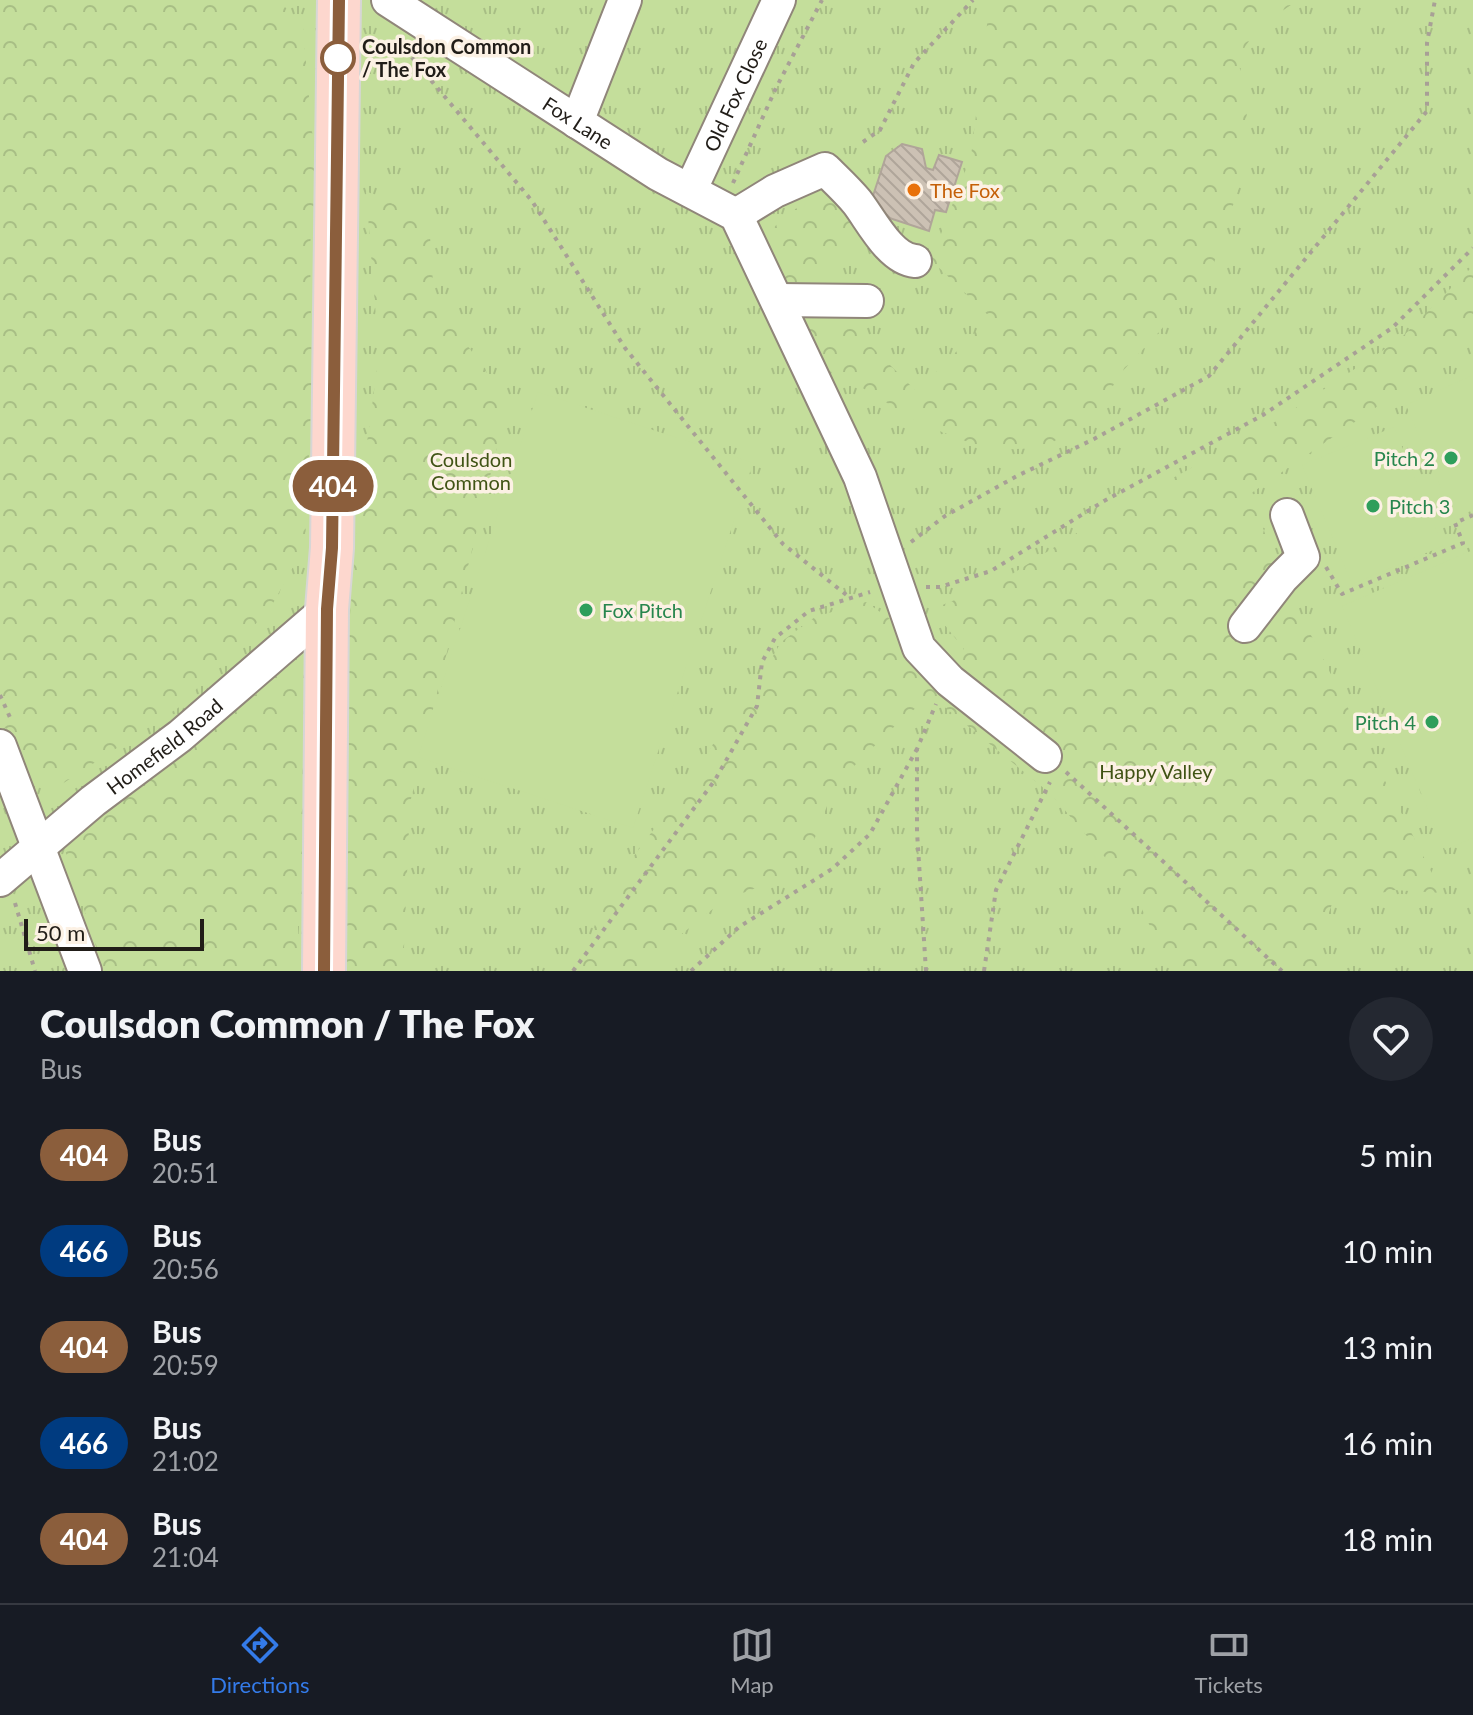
<!DOCTYPE html>
<html lang="en">
<head>
<meta charset="utf-8">
<style>
  body { margin:0; font-family:Lato,sans-serif; background:#242831; color:#f1f3f6; height:100vh; display:flex; flex-direction:column; font-size:30px; white-space:nowrap }
  * { box-sizing:border-box; margin:0 }
  p { font-size:26px; color:#9ea1a6 }
  .icon { flex:none; width:44px; height:44px; fill:none; stroke:currentColor; stroke-width:2; stroke-linecap:round; stroke-linejoin:round }
  .map { position:relative; height:971px; overflow:hidden }
  .sheet { display:flex; flex-direction:column; background:#171b24; flex:1 }
  .sheet>* { flex:none }
  .badge { padding:0 16px; border-radius:26px; font-size:28px; line-height:52px }
  .scale { position:absolute; left:24px; bottom:20px; width:180px; box-sizing:border-box; padding-left:8px; border:4px solid #211d18; border-top:0; font-size:22px; line-height:28px; white-space:nowrap; color:#211d18; -webkit-text-stroke:6px #fcf1e4; paint-order:stroke }
  .map>.badge { position:absolute; translate:-50% -50%; box-shadow:0 0 0 4px #fff }
  .round { display:grid; place-items:center; flex:none; width:84px; height:84px; border-radius:42px; background:#242831 }
  .summary { display:flex; align-items:center; justify-content:space-between; height:136px; padding:0 40px }
  h1 { font-size:38px; font-weight:800; line-height:60px }
  ul { padding:0; list-style:none }
  li { display:flex; align-items:center; gap:24px; height:96px; padding:0 40px }
  li div { flex:1 }
  li b { display:block; font-size:30px }
  li em { font-style:normal }
  li .badge { min-width:88px; font-weight:700; text-align:center }
  .tabs { display:flex; justify-content:space-around; align-items:center; height:112px; border-top:2px solid #363941; background:#171b24; font-size:22px; color:#9ea1a6 }
  .tabs a { display:grid; justify-items:center; gap:4px }
  .tabs .selected { color:#347be9 }
  .map>svg:first-child { display:block }
  .grass { fill:url(#grass-tufts) }
  .forest { fill:url(#forest-crowns) }
  .garden { fill:#c4de9b }
  .building { fill:url(#building-back-hatch); stroke:#b0a599; stroke-width:2 }
  .lines { fill:none; stroke-linecap:round; stroke-linejoin:round }
  .minor-casing { stroke:#90867a; stroke-width:36 }
  .major-casing { stroke:#d7d6d5; stroke-width:46 }
  .path { stroke:#a8a096; stroke-width:4; stroke-dasharray:4 6; stroke-linecap:butt }
  .minor { stroke:#fff; stroke-width:32 }
  .major { stroke:#fdd7ce; stroke-width:42 }
  .line-casing { stroke:#fff; stroke-width:18 }
  .line { stroke:#8b5e3c; stroke-width:12 }
  .stop-dot { fill:#fff; stroke:#8b5e3c; stroke-width:4 }
  .food-dot { fill:#e8710a; stroke:#fcf1e4; stroke-width:3 }
  .leisure-dot { fill:#2e9e5b; stroke:#fcf1e4; stroke-width:3 }
  .labels { text-anchor:middle; dominant-baseline:central; stroke-width:7; stroke-linejoin:round; paint-order:stroke }
  .stop-label { font-size:20px; font-weight:bold; fill:#211d18; stroke:#fcf1e4; text-anchor:start }
  .street-label { font-size:20px; fill:#211d18; stroke:#fcf1e4 }
  .food-label { font-size:20px; fill:#c56008; stroke:#fcf1e4; text-anchor:start }
  .leisure-label { font-size:20px; fill:#27864d; stroke:#fcf1e4; text-anchor:end }
  .park-label { font-size:20px; fill:#405415; stroke:#fcf1e4 }
</style>
</head>
<body>
<div class="map">
<svg width="1473" height="971" viewBox="0 0 1473 971">
  <defs>
    <pattern id="grass-tufts" width="24" height="20" patternUnits="userSpaceOnUse" patternTransform="scale(2)"><rect width="24" height="20" fill="#c4de9b"/><path d="M3 7l-1-3M5 7V3M7 7l1-3M15 17l-1-3M17 17v-4M19 17l1-3" fill="none" stroke="#a8be85"/></pattern>
    <pattern id="forest-crowns" width="20" height="18" patternUnits="userSpaceOnUse" patternTransform="scale(2)"><rect width="20" height="18" fill="#c4de9b"/><path d="M2 6a3 3 0 1 1 6 0M12 15a3 3 0 1 1 6 0" fill="none" stroke="#a8be85"/></pattern>
    <pattern id="building-back-hatch" width="6" height="6" patternUnits="userSpaceOnUse" patternTransform="scale(2)"><rect width="6" height="6" fill="#ccc1b4"/><path d="M-1 5l2 2M0 0l6 6M5-1l2 2" fill="none" stroke="#afa59a"/></pattern>
  </defs>
  <rect width="100%" height="100%" fill="#fcf1e4"/>
  <rect class="grass" x="0" y="0" width="1473" height="971"/>
  <g class="forest">
    <polygon points="0,0 279,0 303,28 316,176 310,246 312,388 305,545 271,607 181,706 62,784 35,772 0,720"/>
    <path d="M990 0H1298L1258 28 1238 57 1247 112 1239 187 1212 269 1159 332 1118 376 1099 414 1043 448 989 450 921 424 868 391 818 365 761 250C771 224 795 203 824 198 831 197 841 201 849 203L862 227 814 289 917 392 990 317 931 260 971 156Z"/>
    <polygon points="366,191 429,221 434,298 508,403 410,803 403,971 344,971 349,809 348,638 361,486 379,355"/>
    <polygon points="1473,266 1473,330 1397,393 1250,494 1282,578 1442,893 1394,890 1332,904 1322,932 1319,971 1171,971 1133,890 1051,794 931,696 902,719 848,772 827,806 811,848 767,884 724,900 678,937 653,971 577,971 582,963 605,895 700,767 738,700 768,665 781,642 815,617 866,602 897,624 931,676 964,649 932,609 998,583 1110,512 1267,427 1400,339"/>
    <polygon points="306,648 298,927 301,971 104,971 64,847 254,696"/>
  </g>
  <g class="garden">
    <polygon points="1473,375 1473,510 1454,519 1406,405"/>
    <polygon points="538,392 753,463 633,828 418,757"/>
    <polygon points="1394,427 1443,546 1352,584 1302,465"/>
    <polygon points="1473,550 1473,838 1445,850 1342,606"/>
  </g>
  <polygon class="building" points="902,144 922,149 926,168 933,170 939,155 962,162 946,212 935,210 929,231 868,211 886,156"/>
  <g class="lines">
    <g class="minor-casing">
      <g id="minor">
        <path id="s1" d="M388 0 658 174 736 215 860 477 919 648 950 681 1045 756"/>
        <polyline points="577,122 625,0"/>
        <path id="s2" d="M691 189 779 0"/>
        <path d="M736 215 775 191 825 169C836 180 847 190 857 202 871 220 890 259 915 261"/>
        <polyline points="777,300 867,301"/>
        <polyline points="1245,626 1282,578 1303,557 1287,515"/>
        <polyline points="0,746 85,971"/>
        <path id="s3" d="M0 880 93 801 180 736 327 609"/>
      </g>
    </g>
    <g class="major-casing">
      <polyline id="major" points="324,971 327,609 332,548 339,0"/>
    </g>
    <g class="path">
      <polyline points="399,42 532,201 625,348 783,544 849,597"/>
      <polyline points="863,142 880,130 914,63 973,0"/>
      <polyline points="733,183 776,88 822,0"/>
      <polyline points="911,542 945,516 1017,476 1094,439 1209,376 1427,111 1427,43 1435,0"/>
      <polyline points="1326,567 1342,594 1463,543 1455,523 1473,515"/>
      <polyline points="926,587 940,587 991,571 1104,501 1263,415 1392,328 1473,248"/>
      <polyline points="0,695 12,722"/>
      <polyline points="1066,772 1282,971"/>
      <polyline points="15,903 35,971"/>
      <polyline points="573,971 715,780 757,706 762,662 775,638 809,611 870,592"/>
      <polyline points="691,971 739,927 832,869 870,834 917,749"/>
      <polyline points="926,971 917,832 917,749 936,704"/>
      <polyline points="984,971 996,890 1050,782"/>
    </g>
    <use href="#minor" class="minor"/>
    <use href="#major" class="major"/>
  </g>
  <g class="lines">
    <g class="line-casing">
      <polyline id="line" points="324,971 327,609 332,548 339,0"/>
    </g>
    <use href="#line" class="line"/>
  </g>
  <circle class="stop-dot" cx="338" cy="58" r="16"/>
  <circle class="food-dot" cx="914" cy="190" r="8"/>
  <g class="leisure-dot">
    <circle cx="1451" cy="458" r="8"/>
    <circle cx="1373" cy="506" r="8"/>
    <circle cx="586" cy="610" r="8"/>
    <circle cx="1432" cy="722" r="8"/>
  </g>
  <g class="labels">
    <g class="stop-label">
      <text x="362" y="46">Coulsdon Common<tspan x="362" dy="23">/ The Fox</tspan></text>
    </g>
    <g class="street-label">
      <text stroke="none"><textPath href="#s2" startOffset="104">Old Fox Close</textPath></text>
      <text stroke="none"><textPath href="#s1" startOffset="226">Fox Lane</textPath></text>
      <text stroke="none"><textPath href="#s3" startOffset="212">Homefield Road</textPath></text>
    </g>
    <g class="food-label">
      <text x="930" y="190">The Fox</text>
    </g>
    <g class="leisure-label">
      <text x="1435" y="458">Pitch 2</text>
      <text x="1389" y="506" text-anchor="start">Pitch 3</text>
      <text x="602" y="610" text-anchor="start">Fox Pitch</text>
      <text x="1416" y="722">Pitch 4</text>
    </g>
    <g class="park-label">
      <text x="471" y="459">Coulsdon<tspan x="471" dy="23">Common</tspan></text>
      <text x="1156" y="771">Happy Valley</text>
    </g>
  </g>
</svg>
<div class="scale">50 m</div>
<b class="badge" style="left:333px;top:486px;background:#8b5e3c;color:#fff">404</b>
</div>
<section class="sheet">
<div class="summary"><div><h1>Coulsdon Common / The Fox</h1><p>Bus</p></div><a class="round"><svg class="icon" aria-label="heart" viewBox="0 0 24 24"><path d="M12 20l-8-8c-3-5 5-10 8-4 3-6 11-1 8 4z"/></svg></a></div>
<ul>
<li><span class="badge" style="background:#8b5e3c;color:#fff">404</span><div><b>Bus</b><p>20:51</p></div><em>5 min</em></li>
<li><span class="badge" style="background:#003b80;color:#fff">466</span><div><b>Bus</b><p>20:56</p></div><em>10 min</em></li>
<li><span class="badge" style="background:#8b5e3c;color:#fff">404</span><div><b>Bus</b><p>20:59</p></div><em>13 min</em></li>
<li><span class="badge" style="background:#003b80;color:#fff">466</span><div><b>Bus</b><p>21:02</p></div><em>16 min</em></li>
<li><span class="badge" style="background:#8b5e3c;color:#fff">404</span><div><b>Bus</b><p>21:04</p></div><em>18 min</em></li>
</ul>
</section>
<nav class="tabs">
<a class="selected"><svg class="icon" aria-label="directions" viewBox="0 0 24 24"><path d="M12 3l9 9-9 9-9-9zM9 14v-3h6M13 9l2 2-2 2"/></svg>Directions</a>
<a><svg class="icon" aria-label="map" viewBox="0 0 24 24"><path d="M3 6l6-2 6 2 6-2v14l-6 2-6-2-6 2zM9 4v14M15 6v14"/></svg>Map</a>
<a><svg class="icon" aria-label="tickets" viewBox="0 0 24 24"><path d="M3 7h18v10H3zM15 7v10"/></svg>Tickets</a>
</nav>
</body>
</html>
